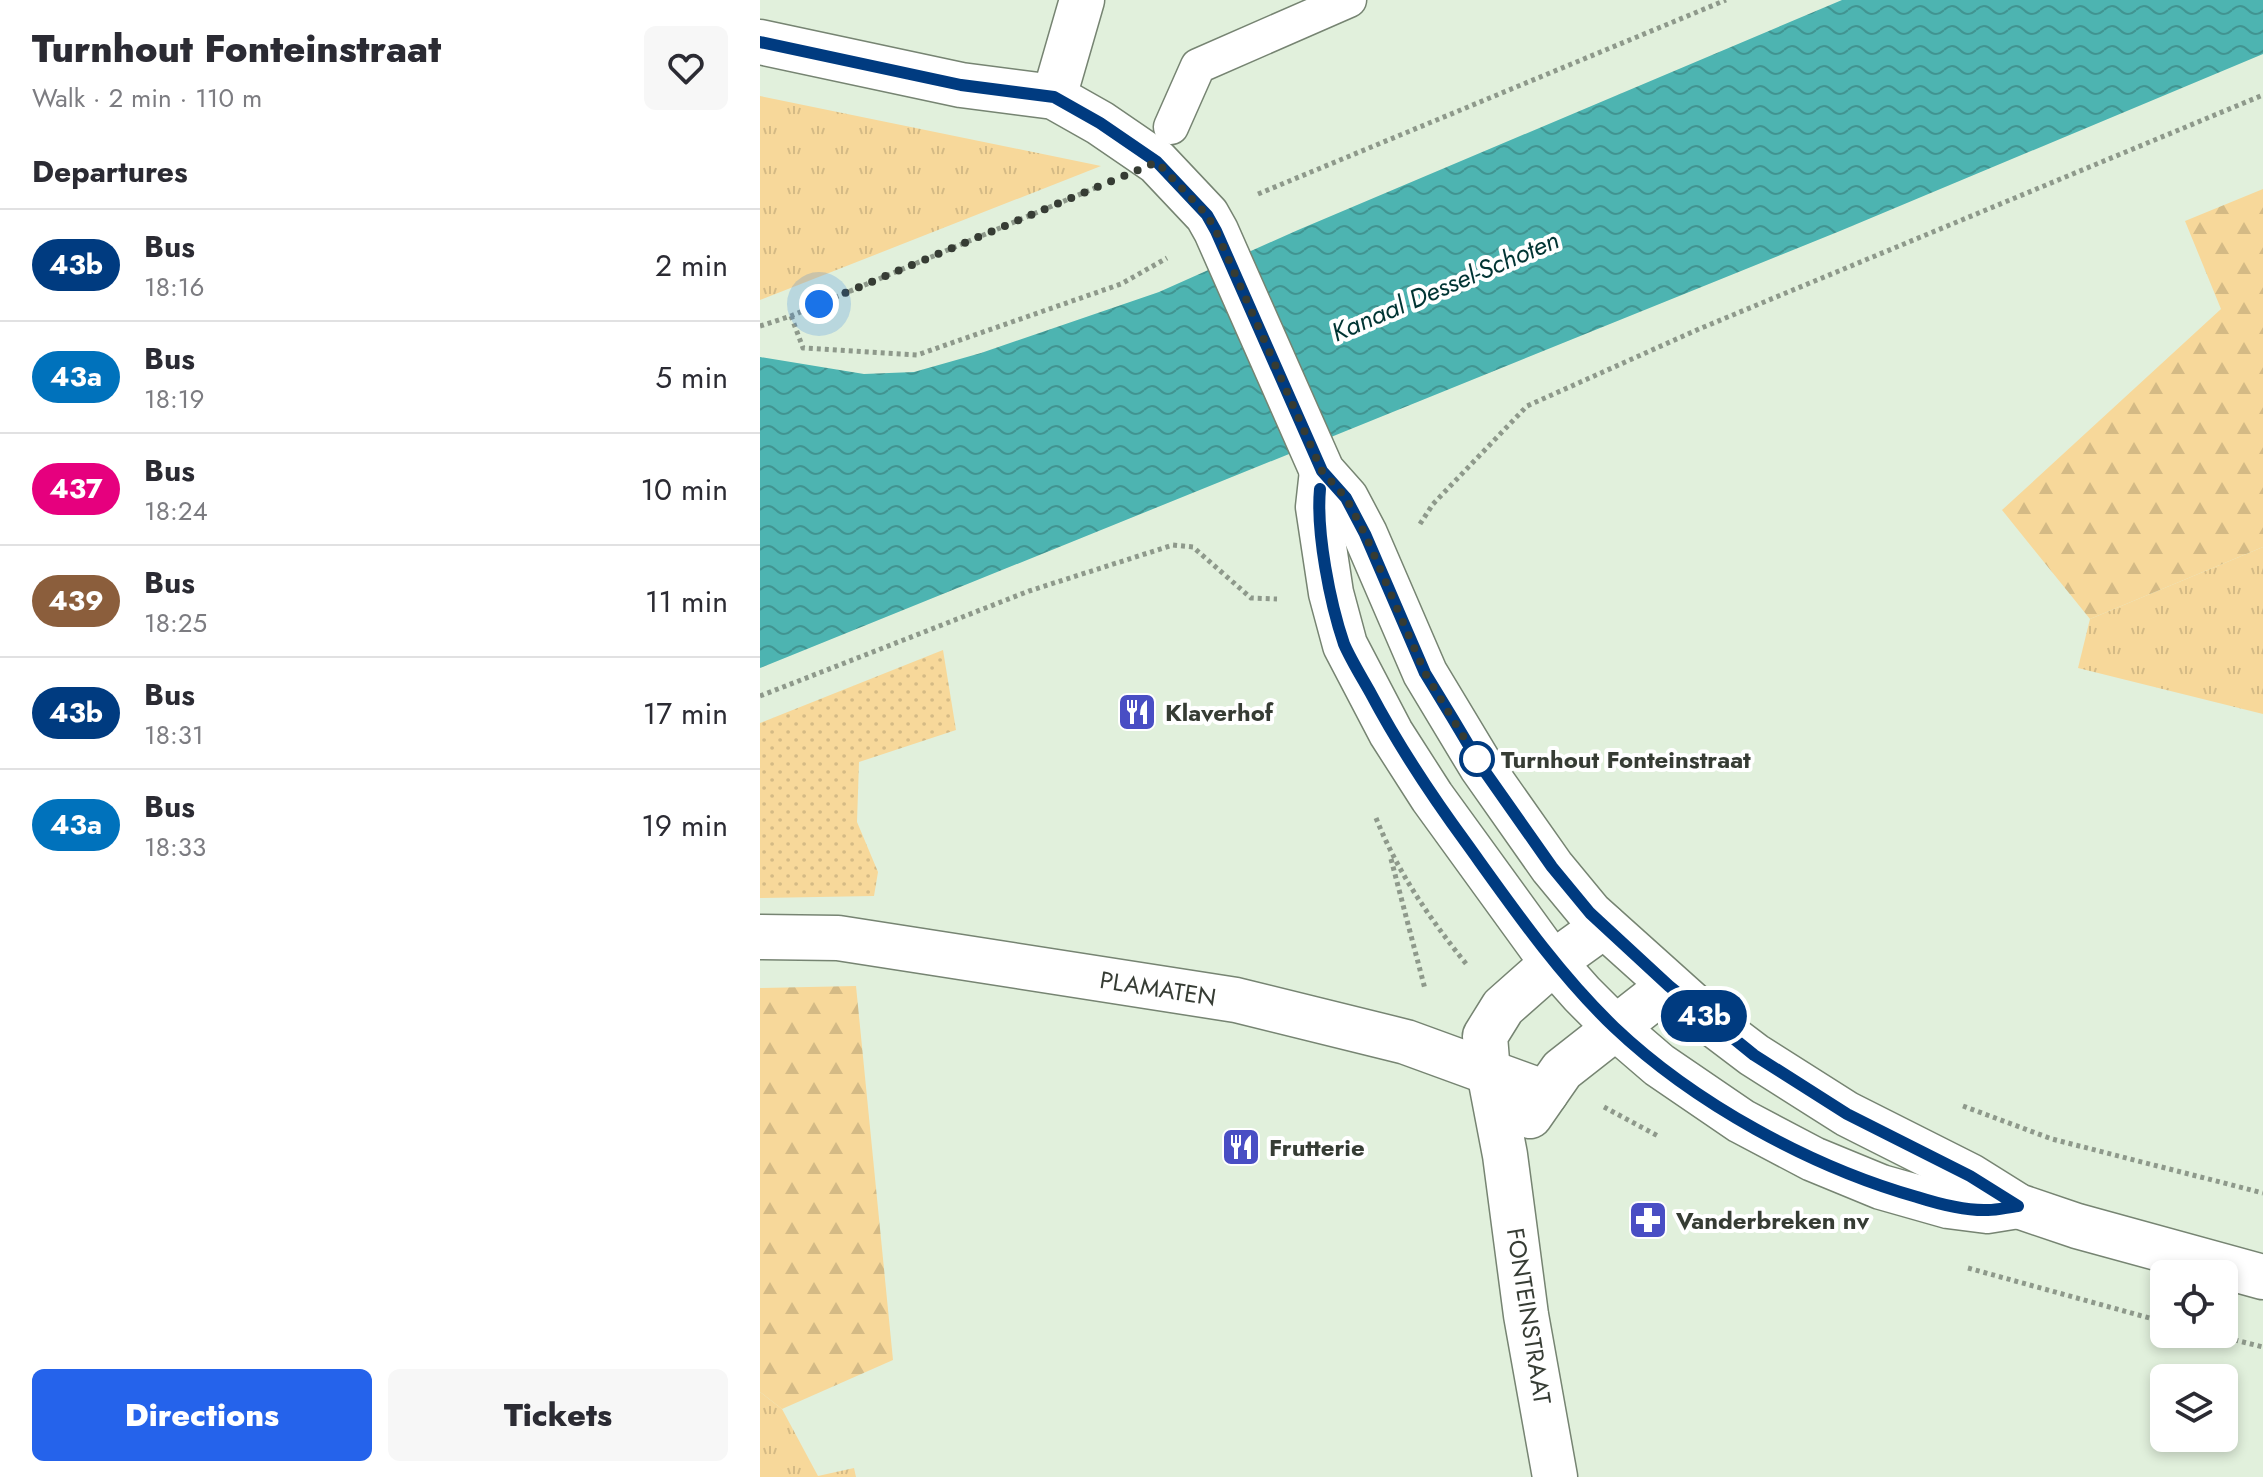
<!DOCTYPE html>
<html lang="en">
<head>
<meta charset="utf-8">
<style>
  body { margin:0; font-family:Jost,sans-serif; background:#f7f7f7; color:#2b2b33; height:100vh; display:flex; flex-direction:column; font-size:30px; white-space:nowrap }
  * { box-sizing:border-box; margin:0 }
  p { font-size:26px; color:#7c7c81 }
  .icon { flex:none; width:44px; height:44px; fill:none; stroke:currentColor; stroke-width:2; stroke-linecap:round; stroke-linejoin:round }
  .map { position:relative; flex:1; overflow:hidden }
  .panel { display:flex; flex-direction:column; background:#fff; width:760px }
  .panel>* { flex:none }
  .badge { padding:0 16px; border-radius:26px; font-size:28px; line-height:52px }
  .controls { position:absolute; left:1390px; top:1260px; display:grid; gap:16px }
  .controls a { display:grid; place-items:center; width:88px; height:88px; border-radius:12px; background:#fff; box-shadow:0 4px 12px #0003; font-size:40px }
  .you { position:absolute; width:40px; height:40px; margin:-20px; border:6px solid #fff; border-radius:50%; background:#1a73e8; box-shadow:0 0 0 12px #1a73e833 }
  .map>.badge { position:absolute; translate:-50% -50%; box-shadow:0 0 0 4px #fff }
  h2 { padding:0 32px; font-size:30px; line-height:72px }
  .round { display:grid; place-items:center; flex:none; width:84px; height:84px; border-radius:12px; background:#f7f7f7 }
  .overview { display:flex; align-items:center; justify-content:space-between; height:136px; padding:0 32px }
  h1 { font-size:38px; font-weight:800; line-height:60px }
  .action { display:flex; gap:16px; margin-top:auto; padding:16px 32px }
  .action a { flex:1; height:92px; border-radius:12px; background:#2563eb; color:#fff; font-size:32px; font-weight:800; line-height:92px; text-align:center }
  .action a+a { background:#f7f7f7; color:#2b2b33 }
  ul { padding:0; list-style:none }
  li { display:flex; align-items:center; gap:24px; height:112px; padding:0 32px; border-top:2px solid #e1e1e2 }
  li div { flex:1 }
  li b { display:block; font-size:30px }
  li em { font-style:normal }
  li .badge { min-width:88px; font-weight:700; text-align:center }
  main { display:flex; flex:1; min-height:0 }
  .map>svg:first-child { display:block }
  .grass { fill:url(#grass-tufts) }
  .forest { fill:url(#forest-firs) }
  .park { fill:url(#park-dots) }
  .water { fill:url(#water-waves) }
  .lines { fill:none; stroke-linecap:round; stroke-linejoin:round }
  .lane-casing { stroke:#768472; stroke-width:37 }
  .street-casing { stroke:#768472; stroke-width:47 }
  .secondary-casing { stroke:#768472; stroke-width:47 }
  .path { stroke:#8e998b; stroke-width:5; stroke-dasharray:4 4; stroke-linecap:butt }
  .lane { stroke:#fff; stroke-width:34 }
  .street { stroke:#fff; stroke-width:44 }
  .secondary { stroke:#fff; stroke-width:44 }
  .line-casing { stroke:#fff; stroke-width:18 }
  .line { stroke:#003b80; stroke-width:12 }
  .walk { stroke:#363c34; stroke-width:8; stroke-dasharray:0 14.4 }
  .stop-dot { fill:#fff; stroke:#003b80; stroke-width:4 }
  .labels { text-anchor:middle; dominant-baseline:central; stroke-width:8; stroke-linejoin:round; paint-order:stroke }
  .poi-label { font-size:24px; font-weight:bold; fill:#363c34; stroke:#fff; text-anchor:start }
  .stop-label { font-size:24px; font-weight:bold; fill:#363c34; stroke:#fff; text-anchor:start }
  .street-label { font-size:24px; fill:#363c34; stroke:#fff }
  .water-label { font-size:26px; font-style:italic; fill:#003433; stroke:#fff }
</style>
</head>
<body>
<main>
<section class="panel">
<div class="overview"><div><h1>Turnhout Fonteinstraat</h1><p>Walk · 2 min · 110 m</p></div><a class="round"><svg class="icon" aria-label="heart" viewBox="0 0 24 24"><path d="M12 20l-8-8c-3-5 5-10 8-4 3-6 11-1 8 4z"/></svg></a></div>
<h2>Departures</h2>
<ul>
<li><span class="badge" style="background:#003b80;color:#fff">43b</span><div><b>Bus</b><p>18:16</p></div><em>2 min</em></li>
<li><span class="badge" style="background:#0072bc;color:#fff">43a</span><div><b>Bus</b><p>18:19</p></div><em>5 min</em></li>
<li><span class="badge" style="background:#e6007e;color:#fff">437</span><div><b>Bus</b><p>18:24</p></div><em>10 min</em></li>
<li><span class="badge" style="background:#8b5e3c;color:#fff">439</span><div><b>Bus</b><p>18:25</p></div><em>11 min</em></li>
<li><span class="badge" style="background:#003b80;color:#fff">43b</span><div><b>Bus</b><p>18:31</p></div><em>17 min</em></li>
<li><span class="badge" style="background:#0072bc;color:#fff">43a</span><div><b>Bus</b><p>18:33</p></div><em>19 min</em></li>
</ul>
<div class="action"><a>Directions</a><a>Tickets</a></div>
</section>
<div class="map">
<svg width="1503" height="1477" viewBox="0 0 1503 1477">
  <defs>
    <pattern id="grass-tufts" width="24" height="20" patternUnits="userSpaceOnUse" patternTransform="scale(2)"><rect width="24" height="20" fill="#f7d89a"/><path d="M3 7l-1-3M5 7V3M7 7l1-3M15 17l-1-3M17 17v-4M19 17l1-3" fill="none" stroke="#d4ba85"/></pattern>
    <pattern id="forest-firs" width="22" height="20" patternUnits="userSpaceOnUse" patternTransform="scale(2)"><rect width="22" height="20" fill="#f7d89a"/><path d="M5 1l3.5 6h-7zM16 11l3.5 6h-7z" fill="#d4ba85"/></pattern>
    <pattern id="park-dots" width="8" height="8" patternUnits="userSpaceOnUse" patternTransform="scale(2)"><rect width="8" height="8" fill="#f7d89a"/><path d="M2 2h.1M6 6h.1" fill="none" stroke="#d4ba85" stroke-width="1.8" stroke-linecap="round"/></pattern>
    <pattern id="water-waves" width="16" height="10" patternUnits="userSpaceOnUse" patternTransform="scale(2)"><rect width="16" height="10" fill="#4db4b1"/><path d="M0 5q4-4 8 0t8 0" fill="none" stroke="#419491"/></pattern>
  </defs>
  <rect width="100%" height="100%" fill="#e1f0dc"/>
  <g class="grass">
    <polygon points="0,96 341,166 0,300"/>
    <polygon points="1503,547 1503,714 1318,668 1330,619"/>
    <polygon points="0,1392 22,1409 58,1476 94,1468 96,1477 0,1477"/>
  </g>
  <g class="forest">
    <polygon points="1503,189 1503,547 1330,619 1242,510 1461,309 1425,221"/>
    <polygon points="96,986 133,1360 22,1409 0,1392 0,988"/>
  </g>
  <polygon class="park" points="183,650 196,730 99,762 97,822 118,872 114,896 0,898 0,723"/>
  <polygon class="water" points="1082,0 1503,0 1503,54 1080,231 0,668 0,357 104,374 154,372 221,353 399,292 538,230"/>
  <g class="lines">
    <g class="lane-casing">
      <polyline id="lane" points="411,127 438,66 589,0"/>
    </g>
    <g class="street-casing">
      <g id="street">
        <polyline points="294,97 322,0"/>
        <path id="s1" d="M0 937 78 938 476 1000 646 1042 786 1093"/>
        <polyline points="770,1116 802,1070 909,986"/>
        <polyline points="795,1477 766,1315 745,1155 727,1061 725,1036 743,1007 794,962 844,926"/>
      </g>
    </g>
    <g class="secondary-casing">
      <g id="secondary">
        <polyline points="0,42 201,85 294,97 340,123 397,162 447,215 456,231 562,471 586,498 605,534 665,673 721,766 792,867 830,913 957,1027 994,1055 1087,1114 1210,1176 1258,1206 1317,1226 1503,1277"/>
        <polyline points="562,471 558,507 571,593 585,645 631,733 672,797 783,950 822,994 856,1028 899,1065 981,1121 1053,1159 1121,1187 1188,1206 1227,1211 1258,1206"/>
      </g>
    </g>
    <g class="path">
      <polyline points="498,194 966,0"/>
      <polyline points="31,316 43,348 157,355 361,284 407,258"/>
      <polyline points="0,326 31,316 335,188"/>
      <polyline points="660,524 673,504 767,406 939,329 1503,95"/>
      <polyline points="0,696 269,591 413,545 433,547 491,598 517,599"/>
      <path d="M616 818C638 873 670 919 707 965"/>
      <polyline points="631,859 665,989"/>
      <polyline points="1203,1106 1292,1139 1503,1193"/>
      <polyline points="844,1107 898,1136"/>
      <polyline points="1208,1268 1404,1322"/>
      <polyline points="1451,1334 1503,1347"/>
    </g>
    <use href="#lane" class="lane"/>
    <use href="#street" class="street"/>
    <use href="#secondary" class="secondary"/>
  </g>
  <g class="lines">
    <g class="line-casing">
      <path id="line" d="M0 42 201 85 294 97 340 123 397 162 447 215 456 231 562 471 586 498 605 534 665 673 693 719 721 766 792 867 830 913 909 986 994 1055 1087 1114 1210 1176 1258 1206C1248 1207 1238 1210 1228 1210 1204 1211 1179 1204 1157 1197 1051 1167 934 1103 854 1027 797 972 753 908 707 844 671 795 638 745 610 692 601 676 591 660 584 644 570 603 556 532 560 489"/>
    </g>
    <use href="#line" class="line"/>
    <polyline class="walk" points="59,304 397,162 447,215 456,231 562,471 586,498 605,534 665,673 721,766 717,759"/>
  </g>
  <defs>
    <g id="restaurant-square" transform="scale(2)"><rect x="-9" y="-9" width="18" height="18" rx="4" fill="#494ec4" stroke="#fff"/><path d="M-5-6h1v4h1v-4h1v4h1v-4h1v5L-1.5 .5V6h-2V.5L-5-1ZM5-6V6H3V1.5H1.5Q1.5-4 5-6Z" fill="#fff"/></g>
    <g id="pharmacy-square" transform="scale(2)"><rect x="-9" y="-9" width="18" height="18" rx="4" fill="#494ec4" stroke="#fff"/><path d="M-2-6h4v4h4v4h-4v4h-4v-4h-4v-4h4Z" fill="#fff"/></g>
  </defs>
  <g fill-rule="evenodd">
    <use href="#restaurant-square" x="377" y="712"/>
    <use href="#restaurant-square" x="481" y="1147"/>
    <use href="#pharmacy-square" x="888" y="1220"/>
  </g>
  <circle class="stop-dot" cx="717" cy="759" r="16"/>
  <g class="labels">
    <g class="poi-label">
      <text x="405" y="712">Klaverhof</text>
      <text x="509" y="1147">Frutterie</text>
      <text x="916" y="1220">Vanderbreken nv</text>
    </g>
    <g class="stop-label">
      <text x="741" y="759">Turnhout Fonteinstraat</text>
    </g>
    <g class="street-label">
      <text stroke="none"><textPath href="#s1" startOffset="402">PLAMATEN</textPath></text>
      <text transform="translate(769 1316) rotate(81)">FONTEINSTRAAT</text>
    </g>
    <g class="water-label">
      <text transform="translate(685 286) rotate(-23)">Kanaal Dessel-Schoten</text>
    </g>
  </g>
</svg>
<div class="controls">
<a><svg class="icon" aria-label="locate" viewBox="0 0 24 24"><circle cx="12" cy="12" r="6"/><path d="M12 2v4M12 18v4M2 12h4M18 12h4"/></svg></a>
<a><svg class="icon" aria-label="layers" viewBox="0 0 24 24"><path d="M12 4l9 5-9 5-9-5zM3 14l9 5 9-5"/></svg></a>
</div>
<div class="you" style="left:59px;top:304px"></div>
<b class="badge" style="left:944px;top:1016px;background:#003b80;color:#fff">43b</b>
</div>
</main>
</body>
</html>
